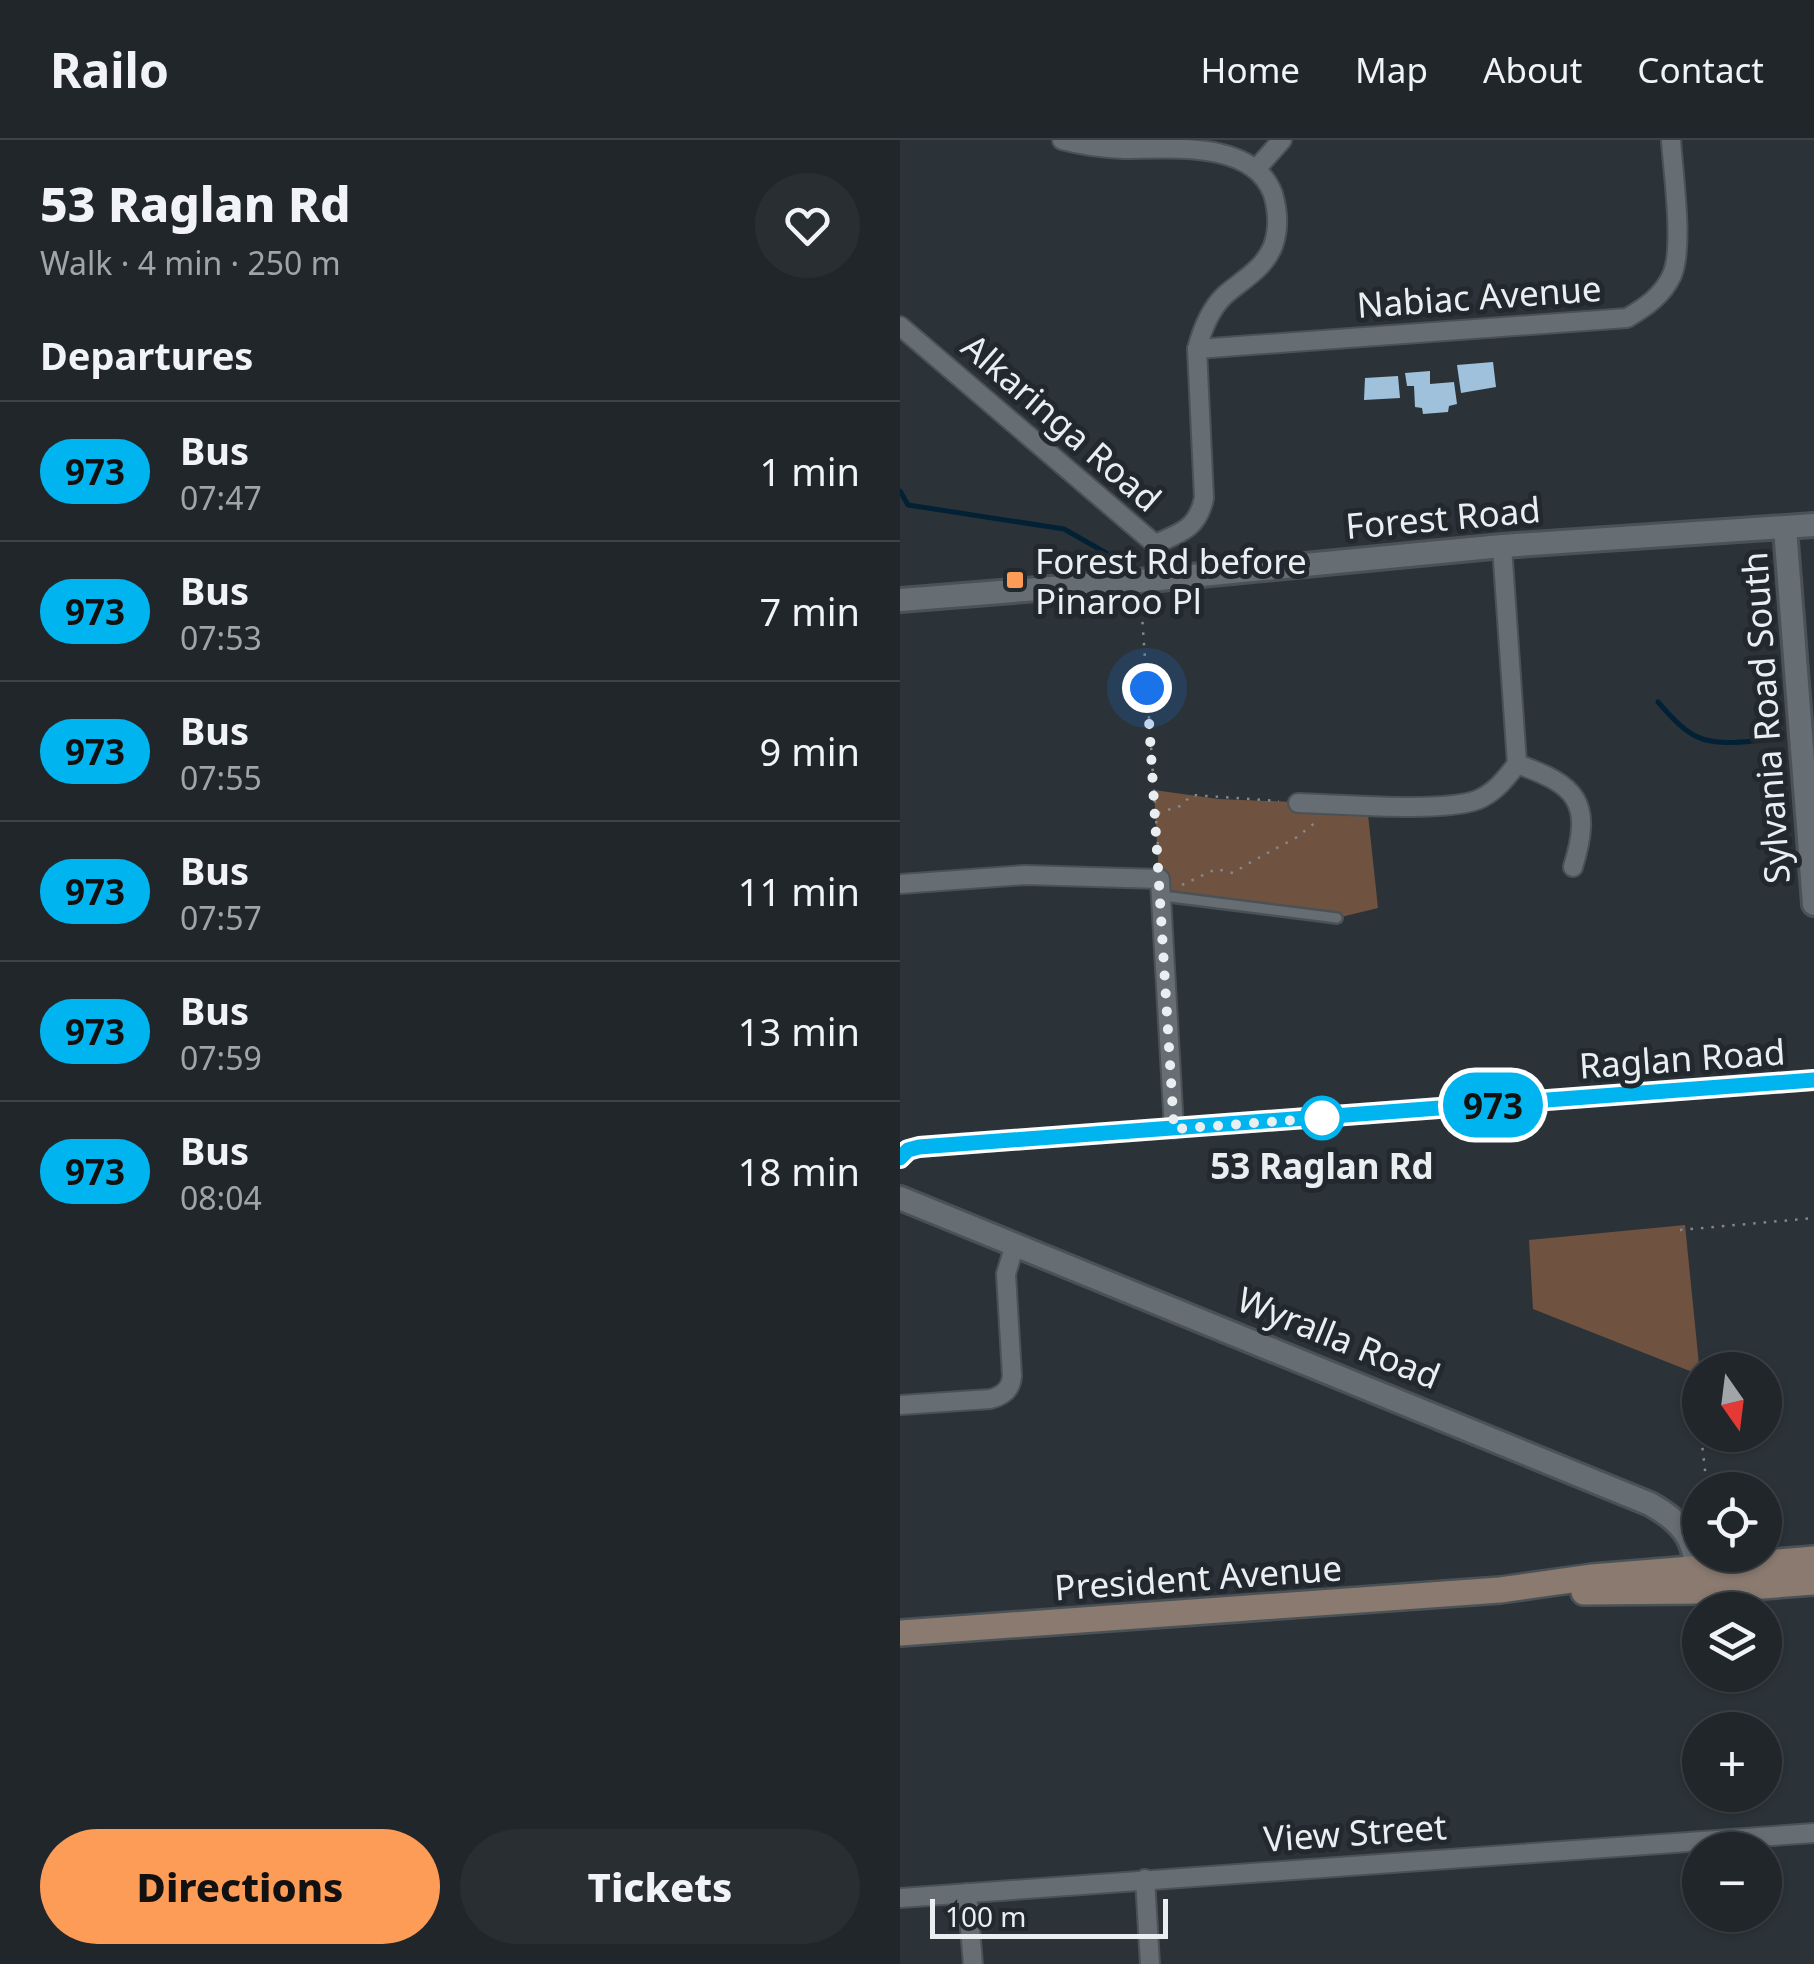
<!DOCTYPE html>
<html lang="en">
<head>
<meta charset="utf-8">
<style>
  body { margin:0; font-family:"Noto Sans",sans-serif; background:#292e32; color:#f1f3f6; height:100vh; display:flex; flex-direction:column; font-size:38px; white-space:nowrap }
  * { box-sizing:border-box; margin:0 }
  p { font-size:32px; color:#a2a5a8 }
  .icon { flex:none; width:55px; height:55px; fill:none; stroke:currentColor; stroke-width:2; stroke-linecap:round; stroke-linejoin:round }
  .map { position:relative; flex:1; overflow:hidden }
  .sheet { display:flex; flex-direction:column; background:#21262a; width:900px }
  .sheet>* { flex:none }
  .badge { padding:0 20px; border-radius:32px; font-size:35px; line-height:65px }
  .needle { width:65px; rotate:166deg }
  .fabs { position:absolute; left:782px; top:1212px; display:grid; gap:20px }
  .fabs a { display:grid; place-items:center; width:100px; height:100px; border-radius:50%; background:#21262a; box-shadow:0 2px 8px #0004,0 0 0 2px #3e4347; font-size:50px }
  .scale { position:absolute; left:30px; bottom:25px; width:238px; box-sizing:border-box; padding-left:10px; border:5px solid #e9eef1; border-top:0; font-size:28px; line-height:35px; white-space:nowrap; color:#e9eef1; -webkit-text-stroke:8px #22292e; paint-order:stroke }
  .you { position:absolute; width:50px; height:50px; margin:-25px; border:8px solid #fff; border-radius:50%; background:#1a73e8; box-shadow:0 0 0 15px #1a73e833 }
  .map>.badge { position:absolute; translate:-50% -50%; box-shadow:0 0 0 5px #fff }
  h2 { padding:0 40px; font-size:38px; line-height:90px }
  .round { display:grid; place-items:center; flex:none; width:105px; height:105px; border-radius:52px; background:#292e32 }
  .overview { display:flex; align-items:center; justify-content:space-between; height:170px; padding:0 40px }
  h1 { font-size:48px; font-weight:800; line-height:75px }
  .action { display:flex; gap:20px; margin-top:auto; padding:20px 40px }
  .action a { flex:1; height:115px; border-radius:60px; background:#fd9c56; color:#111; font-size:40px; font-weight:800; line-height:115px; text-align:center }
  .action a+a { background:#292e32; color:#f1f3f6 }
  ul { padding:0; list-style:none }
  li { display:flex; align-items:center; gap:30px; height:140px; padding:0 40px; border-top:2px solid #3e4347 }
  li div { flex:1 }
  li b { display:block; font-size:38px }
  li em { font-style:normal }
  li .badge { min-width:110px; font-weight:700; text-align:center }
  header { display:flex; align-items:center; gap:60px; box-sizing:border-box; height:140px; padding:0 50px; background:#21262a; border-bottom:2px solid #3e4347 }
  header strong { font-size:48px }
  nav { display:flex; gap:55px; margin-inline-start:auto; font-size:35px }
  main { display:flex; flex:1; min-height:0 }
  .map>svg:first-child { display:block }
  .green { fill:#6f5340 }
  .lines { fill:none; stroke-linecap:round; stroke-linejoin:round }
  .stream { stroke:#022135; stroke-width:5 }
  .building { fill:#9fc1dc }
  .service-casing { stroke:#4b5256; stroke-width:14 }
  .minor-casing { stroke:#4b5256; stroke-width:22 }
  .tertiary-casing { stroke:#4b5256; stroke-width:28 }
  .secondary-casing { stroke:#4b5256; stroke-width:30 }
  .path { stroke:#82888c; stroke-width:2.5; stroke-dasharray:2.5 8; stroke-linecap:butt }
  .service { stroke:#666d73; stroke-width:9 }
  .minor { stroke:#666d73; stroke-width:18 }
  .tertiary { stroke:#666d73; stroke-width:22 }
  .secondary { stroke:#8a7a70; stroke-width:25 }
  .line-casing { stroke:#fff; stroke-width:22 }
  .line { stroke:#00b5ef; stroke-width:15 }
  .walk { stroke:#e9eef1; stroke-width:10; stroke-dasharray:0 18 }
  .poi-dot { fill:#fd9c56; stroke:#22292e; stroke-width:4 }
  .stop-dot { fill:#fff; stroke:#00b5ef; stroke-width:5 }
  .labels { text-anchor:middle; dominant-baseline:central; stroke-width:10; stroke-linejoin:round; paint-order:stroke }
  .street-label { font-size:35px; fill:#e9eef1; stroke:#22292e }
  .poi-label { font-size:35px; fill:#e9eef1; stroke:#22292e; text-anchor:start }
  .stop-label { font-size:35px; font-weight:bold; fill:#e9eef1; stroke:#22292e }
</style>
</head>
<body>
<header>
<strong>Railo</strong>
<nav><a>Home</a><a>Map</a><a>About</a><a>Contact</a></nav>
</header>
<main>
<section class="sheet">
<div class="overview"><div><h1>53 Raglan Rd</h1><p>Walk · 4 min · 250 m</p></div><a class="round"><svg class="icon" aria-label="heart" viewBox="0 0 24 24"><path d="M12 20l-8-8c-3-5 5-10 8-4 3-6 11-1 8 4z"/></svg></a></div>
<h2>Departures</h2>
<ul>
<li><span class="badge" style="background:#00b5ef;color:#111">973</span><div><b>Bus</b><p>07:47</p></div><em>1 min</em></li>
<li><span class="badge" style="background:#00b5ef;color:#111">973</span><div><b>Bus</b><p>07:53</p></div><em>7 min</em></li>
<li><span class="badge" style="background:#00b5ef;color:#111">973</span><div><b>Bus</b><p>07:55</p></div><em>9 min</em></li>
<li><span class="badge" style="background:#00b5ef;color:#111">973</span><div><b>Bus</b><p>07:57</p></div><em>11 min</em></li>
<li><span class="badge" style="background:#00b5ef;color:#111">973</span><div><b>Bus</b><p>07:59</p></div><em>13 min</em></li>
<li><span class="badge" style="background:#00b5ef;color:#111">973</span><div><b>Bus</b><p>08:04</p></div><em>18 min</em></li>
</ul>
<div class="action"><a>Directions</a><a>Tickets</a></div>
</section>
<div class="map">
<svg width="914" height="1824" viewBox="0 0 914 1824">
  <rect width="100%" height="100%" fill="#2c3338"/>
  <g class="green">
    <polygon points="254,650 318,659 467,665 478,768 437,778 260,756"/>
    <polygon points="785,1085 800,1235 633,1169 629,1100"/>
  </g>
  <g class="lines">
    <g class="stream">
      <polyline points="0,351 8,365 164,389 208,414"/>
      <path d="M758 562C791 600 803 606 853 601"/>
    </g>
  </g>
  <g class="building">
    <polygon points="593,222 596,247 561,253 557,225"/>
    <polygon points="530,231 530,244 554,242 557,264 549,266 548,272 523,274 522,268 515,267 514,246 507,246 505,233"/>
    <polygon points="498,236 500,258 464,260 465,238"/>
  </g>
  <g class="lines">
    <g class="service-casing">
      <polyline id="service" points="263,756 437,778"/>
    </g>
    <g class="minor-casing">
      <g id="minor">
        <path d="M162 0C181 5 203 8 223 9 272 9 353 0 373 54 378 71 379 89 373 106 364 129 342 140 325 155 310 169 302 190 297 209L304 358C298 388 281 393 255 404"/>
        <polyline points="358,27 382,0"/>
        <polyline points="0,186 255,404 263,438"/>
        <path d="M297 209 727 178C746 167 763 155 772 135 784 107 773 33 771 0"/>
        <path d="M617 624C677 645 693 662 673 727"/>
        <path d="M398 663C441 664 541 673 577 660 595 653 606 638 617 624L602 406"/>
        <polyline points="0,744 125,735 260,739 274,989"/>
        <polyline points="0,1018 7,1011 19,1007 914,940"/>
        <path d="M0 1265 90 1259C103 1256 111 1249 112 1236L106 1134 115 1104"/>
        <polyline points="245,1739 250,1824"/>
        <polyline points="67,1753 73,1824"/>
        <polyline points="0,1758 914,1693"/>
      </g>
    </g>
    <g class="tertiary-casing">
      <g id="tertiary">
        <polyline points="885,388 914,764"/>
        <polyline points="0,460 239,441 602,406 914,385"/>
        <path d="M0 1058 750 1364C788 1385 796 1403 798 1445"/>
      </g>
    </g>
    <g class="secondary-casing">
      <g id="secondary">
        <polyline points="684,1452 799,1451 914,1442"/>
        <polyline points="0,1493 600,1450 692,1437 914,1419"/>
      </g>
    </g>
    <g class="path">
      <polyline points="241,461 259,722"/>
      <polyline points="258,673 280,666 292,655 379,661"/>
      <path d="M282 745 316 729 333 733C352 721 371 711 392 700 402 695 408 686 419 681"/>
      <polyline points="780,1090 914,1078"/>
      <polyline points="794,1230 800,1283"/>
      <polyline points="788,1368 806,1339 801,1295"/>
    </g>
    <use href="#service" class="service"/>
    <use href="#minor" class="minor"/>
    <use href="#tertiary" class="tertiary"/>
    <use href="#secondary" class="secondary"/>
  </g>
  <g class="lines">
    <g class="line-casing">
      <polyline id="line" points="0,1018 8,1010 19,1007 914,940"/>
    </g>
    <use href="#line" class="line"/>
    <polyline class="walk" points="247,548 274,989 422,978"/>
  </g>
  <rect class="poi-dot" x="105" y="430" width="20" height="20" rx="5"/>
  <circle class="stop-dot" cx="422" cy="978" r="20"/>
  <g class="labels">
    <g class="street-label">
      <text transform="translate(579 156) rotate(-4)">Nabiac Avenue</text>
      <text transform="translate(162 282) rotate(41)">Alkaringa Road</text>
      <text transform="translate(543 377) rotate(-5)">Forest Road</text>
      <text transform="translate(865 578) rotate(-94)">Sylvania Road South</text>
      <text transform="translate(782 918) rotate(-4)">Raglan Road</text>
      <text transform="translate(439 1197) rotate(22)">Wyralla Road</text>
      <text transform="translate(298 1437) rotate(-4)">President Avenue</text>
      <text transform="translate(455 1692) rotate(-4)">View Street</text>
    </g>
    <g class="poi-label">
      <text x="135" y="420">Forest Rd before<tspan x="135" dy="40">Pinaroo Pl</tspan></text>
    </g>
    <g class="stop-label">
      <text x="422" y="1025">53 Raglan Rd</text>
    </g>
  </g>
</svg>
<div class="fabs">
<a><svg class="needle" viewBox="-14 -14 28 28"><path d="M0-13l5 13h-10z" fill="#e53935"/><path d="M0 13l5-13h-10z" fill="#a2a5a8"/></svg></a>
<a><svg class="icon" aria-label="locate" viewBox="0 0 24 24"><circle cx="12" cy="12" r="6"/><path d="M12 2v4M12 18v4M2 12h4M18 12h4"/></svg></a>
<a><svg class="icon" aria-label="layers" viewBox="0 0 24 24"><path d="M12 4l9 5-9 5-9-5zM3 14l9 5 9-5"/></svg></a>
<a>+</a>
<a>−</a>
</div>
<div class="scale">100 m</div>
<div class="you" style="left:247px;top:548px"></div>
<b class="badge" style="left:593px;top:965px;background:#00b5ef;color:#111">973</b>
</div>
</main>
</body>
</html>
